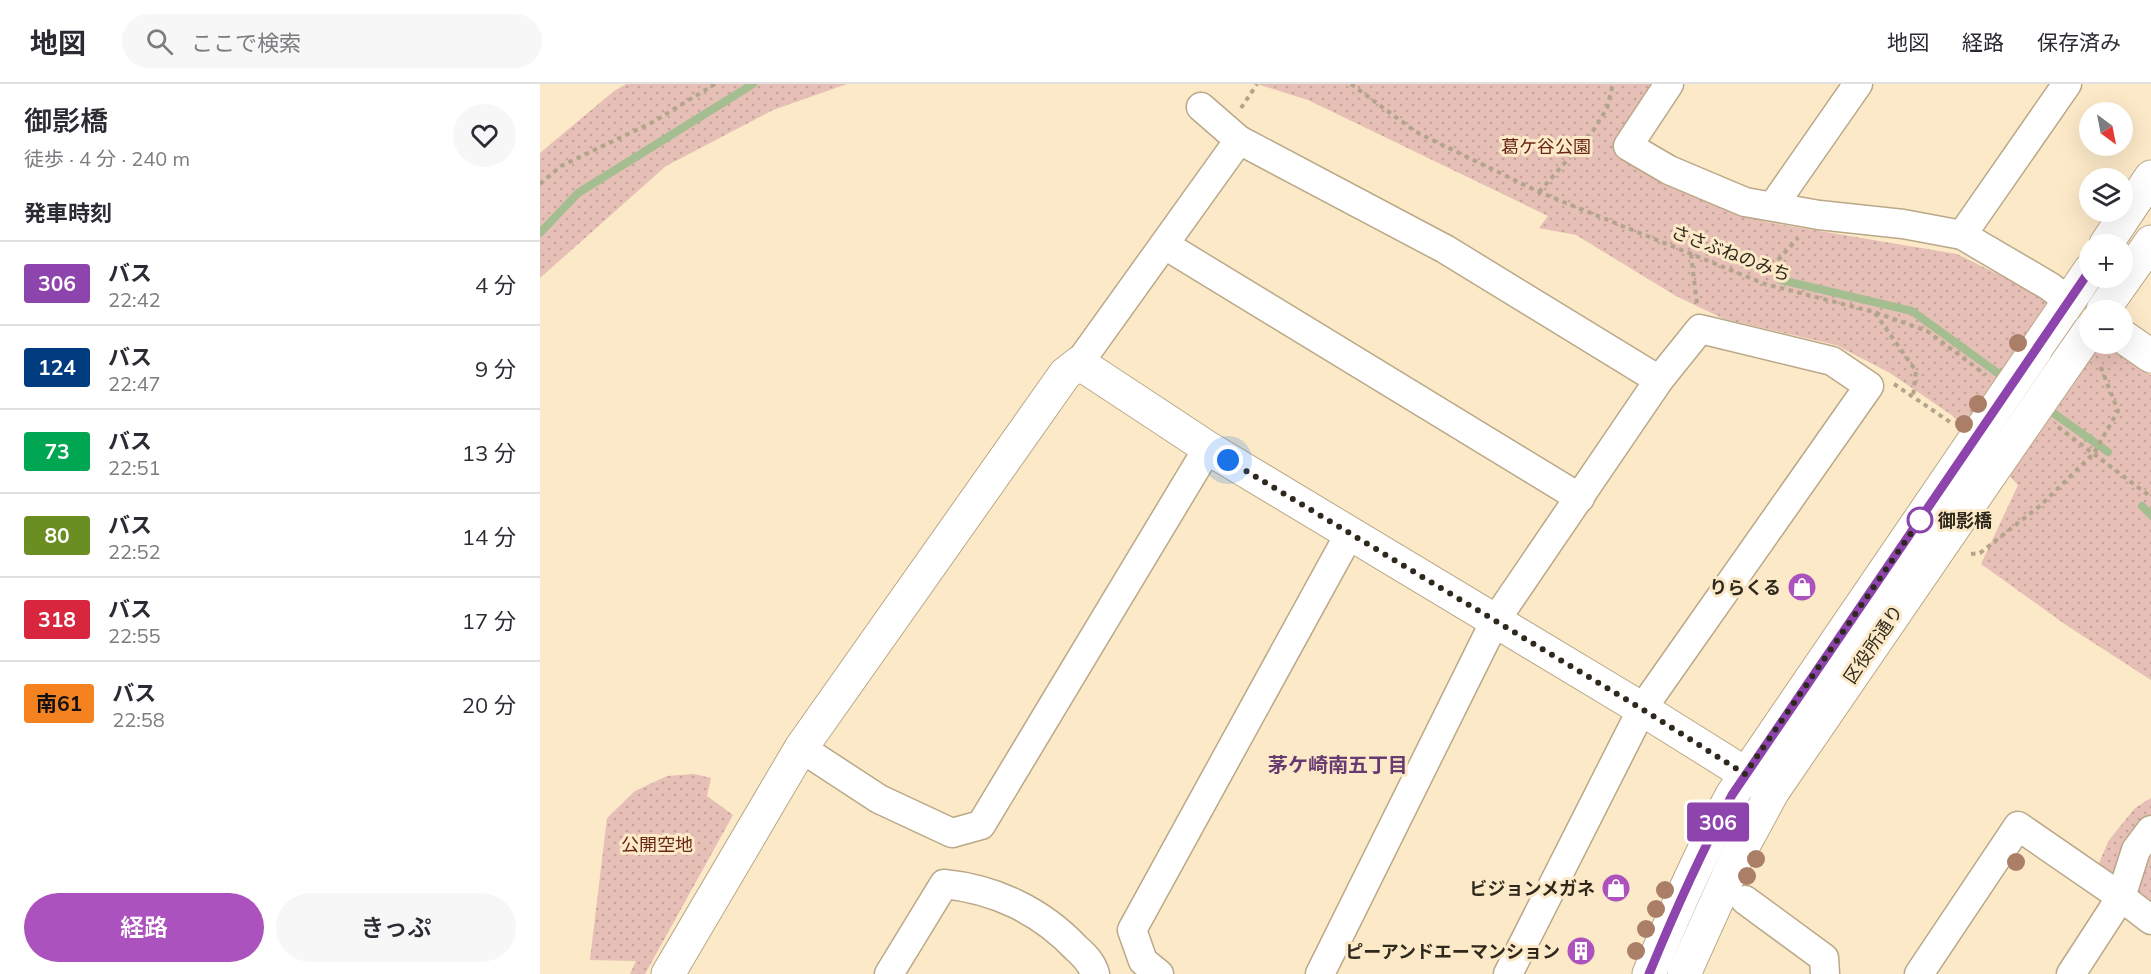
<!DOCTYPE html>
<html lang="ja">
<head>
<meta charset="utf-8">
<style>
  body { margin:0; font-family:Mulish,"Noto Sans JP",sans-serif; background:#f7f7f7; color:#2b2b33; height:100vh; display:flex; flex-direction:column; font-size:22px; white-space:nowrap }
  * { box-sizing:border-box; margin:0 }
  p { font-size:20px; color:#7c7c81 }
  .icon { flex:none; width:33px; height:33px; fill:none; stroke:currentColor; stroke-width:2; stroke-linecap:round; stroke-linejoin:round }
  .map { position:relative; flex:1; overflow:hidden }
  .sheet { display:flex; flex-direction:column; background:#fff; width:540px }
  .sheet>* { flex:none }
  .badge { padding:0 12px; border-radius:4px; font-size:21px; line-height:39px }
  .needle { width:39px; rotate:148deg }
  .fabs { position:absolute; left:1539px; top:18px; display:grid; gap:12px }
  .fabs a { display:grid; place-items:center; width:54px; height:54px; border-radius:50%; background:#fff; box-shadow:0 6px 24px #0002; font-size:30px }
  .you { position:absolute; width:30px; height:30px; margin:-15px; border:4px solid #fff; border-radius:50%; background:#1a73e8; box-shadow:0 0 0 9px #1a73e833 }
  .map>.badge { position:absolute; translate:-50% -50%; box-shadow:0 0 0 3px #fff }
  h2 { padding:0 24px; font-size:22px; line-height:54px }
  .round { display:grid; place-items:center; flex:none; width:63px; height:63px; border-radius:32px; background:#f7f7f7 }
  .overview { display:flex; align-items:center; justify-content:space-between; height:102px; padding:0 24px }
  h1 { font-size:28px; font-weight:600; line-height:45px }
  .cta { display:flex; gap:12px; margin-top:auto; padding:12px 24px }
  .cta a { flex:1; height:69px; border-radius:36px; background:#ac52be; color:#fff; font-size:24px; font-weight:600; line-height:69px; text-align:center }
  .cta a+a { background:#f7f7f7; color:#2b2b33 }
  ul { padding:0; list-style:none }
  li { display:flex; align-items:center; gap:18px; height:84px; padding:0 24px; border-top:2px solid #e1e1e2 }
  li div { flex:1 }
  li b { display:block; font-size:22px }
  li em { font-style:normal }
  li .badge { min-width:66px; font-weight:700; text-align:center }
  header { display:flex; align-items:center; gap:36px; box-sizing:border-box; height:84px; padding:0 30px; background:#fff; border-bottom:2px solid #e1e1e2 }
  header strong { font-size:28px }
  nav { display:flex; gap:33px; margin-inline-start:auto; font-size:21px }
  .search { width:420px; height:54px; background:#f7f7f7; display:flex; align-items:center; gap:15px; box-sizing:border-box; padding:0 21px; border-radius:33px; color:#7c7c81; font-size:22px }
  main { display:flex; flex:1; min-height:0 }
  .map>svg:first-child { display:block }
  .grass { fill:url(#grass-dots) }
  .lines { fill:none; stroke-linecap:round; stroke-linejoin:round }
  .stream { stroke:#a5be91; stroke-width:8 }
  .street-casing { stroke:#baa888; stroke-width:31 }
  .secondary-casing { stroke:#baa888; stroke-width:35 }
  .path { stroke:#b3a58b; stroke-width:4; stroke-dasharray:4.5 4.5; stroke-linecap:butt }
  .street { stroke:#fff; stroke-width:28 }
  .secondary { stroke:#fff; stroke-width:33 }
  .secondary-bridge-casing { stroke:#baa888; stroke-width:35; stroke-linecap:butt }
  .secondary-bridge { stroke:#fff; stroke-width:33 }
  .tree { fill:#ab7e67 }
  .line-casing { stroke:#fff; stroke-width:14 }
  .line { stroke:#8e44ad; stroke-width:9 }
  .walk { stroke:#2f281c; stroke-width:6; stroke-dasharray:0 10.8 }
  .stop-dot { fill:#fff; stroke:#8e44ad; stroke-width:3 }
  .labels { text-anchor:middle; dominant-baseline:central; stroke-width:6; stroke-linejoin:round; paint-order:stroke }
  .park-label { font-size:18px; fill:#692718; stroke:#fbe9c8 }
  .street-label { font-size:18px; fill:#2f281c; stroke:#fbe9c8 }
  .stop-label { font-size:18px; font-weight:bold; fill:#2f281c; stroke:#fbe9c8; text-anchor:start }
  .poi-label { font-size:18px; font-weight:bold; fill:#2f281c; stroke:#fbe9c8; text-anchor:end }
  .neighbourhood-label { font-size:20px; font-weight:bold; fill:#683b70; stroke:#fbe9c8 }
</style>
</head>
<body>
<header>
<strong>地図</strong>
<div class="search"><svg class="icon" aria-label="search" viewBox="0 0 24 24"><circle cx="10" cy="10" r="6"/><path d="M15 15l6 6"/></svg>ここで検索</div>
<nav><a>地図</a><a>経路</a><a>保存済み</a></nav>
</header>
<main>
<section class="sheet">
<div class="overview"><div><h1>御影橋</h1><p>徒歩 · 4 分 · 240 m</p></div><a class="round"><svg class="icon" aria-label="heart" viewBox="0 0 24 24"><path d="M12 20l-8-8c-3-5 5-10 8-4 3-6 11-1 8 4z"/></svg></a></div>
<h2>発車時刻</h2>
<ul>
<li><span class="badge" style="background:#8e44ad;color:#fff">306</span><div><b>バス</b><p>22:42</p></div><em>4 分</em></li>
<li><span class="badge" style="background:#003b80;color:#fff">124</span><div><b>バス</b><p>22:47</p></div><em>9 分</em></li>
<li><span class="badge" style="background:#00a651;color:#fff">73</span><div><b>バス</b><p>22:51</p></div><em>13 分</em></li>
<li><span class="badge" style="background:#6b8e23;color:#fff">80</span><div><b>バス</b><p>22:52</p></div><em>14 分</em></li>
<li><span class="badge" style="background:#d7263d;color:#fff">318</span><div><b>バス</b><p>22:55</p></div><em>17 分</em></li>
<li><span class="badge" style="background:#f58220;color:#111">南61</span><div><b>バス</b><p>22:58</p></div><em>20 分</em></li>
</ul>
<div class="cta"><a>経路</a><a>きっぷ</a></div>
</section>
<div class="map">
<svg width="1611" height="890" viewBox="0 0 1611 890">
  <defs>
    <pattern id="grass-dots" width="8" height="8" patternUnits="userSpaceOnUse" patternTransform="scale(1.5)"><rect width="8" height="8" fill="#e6bfb6"/><path d="M2 2h.1M6 6h.1" fill="none" stroke="#c6a49c" stroke-width="1.8" stroke-linecap="round"/></pattern>
  </defs>
  <rect width="100%" height="100%" fill="#fbe9c8"/>
  <g class="grass">
    <polygon points="86,0 307,0 233,26 126,82 0,194 0,69 74,7"/>
    <polygon points="717,0 1120,0 1079,63 1147,108 1226,138 1417,170 1492,207 1549,247 1550,260 1567,260 1611,291 1611,596 1526,541 1441,480 1478,401 1413,332 1350,289 1296,261 1184,235 1136,212 1036,151 999,144 1008,132 768,16"/>
    <polygon points="154,690 171,694 167,712 193,731 105,890 90,890 96,877 50,876 67,734 95,707 127,692"/>
    <polygon points="1611,714 1611,828 1555,788 1569,756 1595,724"/>
  </g>
  <g class="lines">
    <g class="stream">
      <polyline points="0,149 38,109 213,0"/>
      <polyline points="1241,196 1372,227 1466,295"/>
      <polyline points="1505,323 1568,368"/>
      <polyline points="1602,422 1611,431"/>
    </g>
    <g class="street-casing">
      <g id="street">
        <polyline points="1129,0 1088,62 1129,86 1205,118 1279,131 1363,140 1422,151 1509,202 1529,217"/>
        <polyline points="661,23 699,56"/>
        <polyline points="1233,122 1318,0"/>
        <polyline points="1422,151 1527,0"/>
        <polyline points="625,161 1040,414"/>
        <polyline points="539,279 699,56 905,165 1119,296"/>
        <polyline points="261,664 339,715 412,749 441,741 668,364"/>
        <polyline points="1205,816 1284,874 1285,890"/>
        <path d="M349 890 404 800C455 805 501 827 536 864 545 872 552 879 555 890"/>
        <polyline points="619,890 603,877 592,846 810,449"/>
        <polyline points="780,890 955,537 1119,296 1160,245 1292,277 1329,302 1102,625 968,890"/>
        <polyline points="1379,890 1478,742 1581,813 1611,836"/>
        <polyline points="1531,890 1581,813 1596,766 1611,746"/>
      </g>
    </g>
    <g class="secondary-casing">
      <g id="secondary">
        <polyline points="1566,160 1611,93"/>
        <polyline points="1563,226 1611,158"/>
        <polyline points="1582,252 1611,272"/>
        <polyline points="1495,267 1550,186"/>
        <polyline points="128,890 261,664 525,290 539,279 668,364 1102,625 1233,707"/>
        <path d="M1109 890C1134 829 1161 769 1192 711L1426 368"/>
        <polyline points="1144,890 1195,777 1233,707 1451,389"/>
      </g>
    </g>
    <g class="path">
      <polyline points="811,0 876,48 999,108 1225,200 1334,228 1387,247 1446,291"/>
      <polyline points="701,24 717,0"/>
      <polyline points="0,100 21,82 113,38 175,0"/>
      <polyline points="999,108 1053,47 1067,24 1073,0"/>
      <polyline points="1151,170 1157,220"/>
      <polyline points="1238,176 1258,154"/>
      <polyline points="1335,229 1376,287 1373,313"/>
      <polyline points="1354,300 1413,340"/>
      <polyline points="1518,343 1611,413"/>
      <polyline points="1431,470 1440,469 1501,421 1554,369 1578,327 1560,281"/>
    </g>
    <use href="#street" class="street"/>
    <use href="#secondary" class="secondary"/>
    <g class="secondary-bridge-casing">
      <g id="secondary-bridge">
        <polyline points="1426,368 1495,267"/>
        <polyline points="1451,389 1550,246"/>
      </g>
    </g>
    <use href="#secondary-bridge" class="secondary-bridge"/>
  </g>
  <g class="tree">
    <circle cx="1478" cy="259" r="9"/>
    <circle cx="1438" cy="320" r="9"/>
    <circle cx="1424" cy="340" r="9"/>
    <circle cx="1216" cy="775" r="9"/>
    <circle cx="1476" cy="778" r="9"/>
    <circle cx="1207" cy="792" r="9"/>
    <circle cx="1125" cy="806" r="9"/>
    <circle cx="1116" cy="825" r="9"/>
    <circle cx="1106" cy="845" r="9"/>
    <circle cx="1096" cy="867" r="9"/>
  </g>
  <g class="lines">
    <g class="line-casing">
      <path id="line" d="M1109 890C1134 829 1161 769 1192 711L1550 186"/>
    </g>
    <use href="#line" class="line"/>
    <polyline class="walk" points="688,376 1102,625 1205,690 1380,436"/>
  </g>
  <defs>
    <g id="shop-disc" transform="scale(1.5)"><circle r="9.5" fill="#ac52be" stroke="#fbe9c8"/><path d="M-5-2.5h2.3a2.7 3.5 0 0 1 5.4 0H5L5.5 6h-11ZM-1.5-2.5h3a1.5 2.3 0 0 0-3 0Z" fill="#fff"/></g>
    <g id="building-disc" transform="scale(1.5)"><circle r="9.5" fill="#ac52be" stroke="#fbe9c8"/><path d="M-4-6H4V6H1V3H-1V6H-4ZM-2.5-4.3h1.7v1.8h-1.7ZM.8-4.3h1.7v1.8H.8ZM-2.5-1h1.7V.8h-1.7ZM.8-1h1.7V.8H.8Z" fill="#fff"/></g>
  </defs>
  <g fill-rule="evenodd">
    <use href="#shop-disc" x="1262" y="503"/>
    <use href="#shop-disc" x="1076" y="804"/>
    <use href="#building-disc" x="1041" y="867"/>
  </g>
  <circle class="stop-dot" cx="1380" cy="436" r="12"/>
  <g class="labels">
    <g class="park-label">
      <text x="1006" y="62">葛ケ谷公園</text>
      <text x="117" y="760">公開空地</text>
    </g>
    <g class="street-label">
      <text transform="translate(1191 169) rotate(21)">ささぶねのみち</text>
      <text transform="translate(1333 560) rotate(-56)">区役所通り</text>
    </g>
    <g class="stop-label">
      <text x="1398" y="436">御影橋</text>
    </g>
    <g class="poi-label">
      <text x="1241" y="503">りらくる</text>
      <text x="1055" y="804">ビジョンメガネ</text>
      <text x="1020" y="867">ピーアンドエーマンション</text>
    </g>
    <g class="neighbourhood-label">
      <text x="798" y="680">茅ケ崎南五丁目</text>
    </g>
  </g>
</svg>
<div class="fabs">
<a><svg class="needle" viewBox="-14 -14 28 28"><path d="M0-13l5 13h-10z" fill="#e53935"/><path d="M0 13l5-13h-10z" fill="#7c7c81"/></svg></a>
<a><svg class="icon" aria-label="layers" viewBox="0 0 24 24"><path d="M12 4l9 5-9 5-9-5zM3 14l9 5 9-5"/></svg></a>
<a>+</a>
<a>−</a>
</div>
<div class="you" style="left:688px;top:376px"></div>
<b class="badge" style="left:1178px;top:738px;background:#8e44ad;color:#fff">306</b>
</div>
</main>
</body>
</html>
